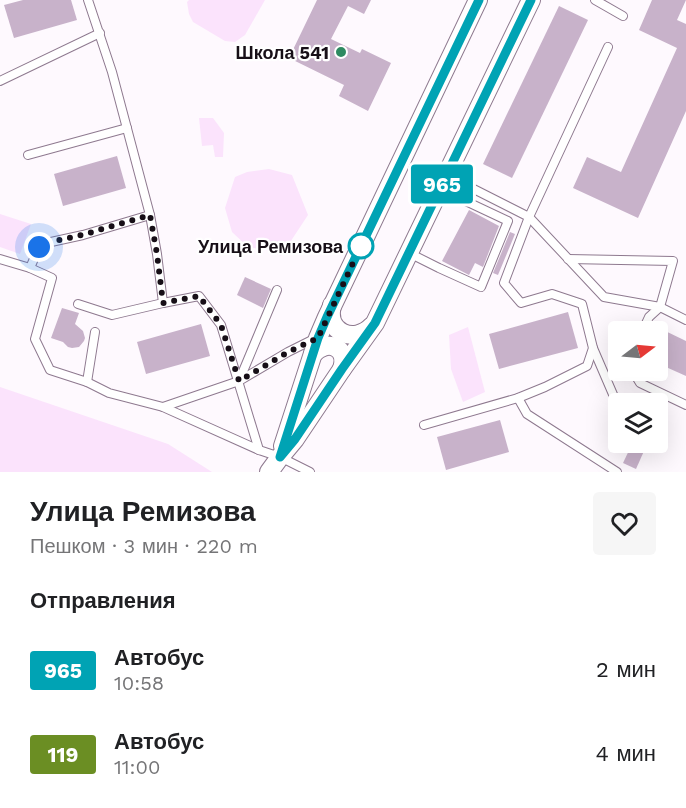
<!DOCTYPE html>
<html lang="ru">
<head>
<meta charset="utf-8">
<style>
  body { margin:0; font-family:"Work Sans",sans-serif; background:#f6f6f6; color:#202124; height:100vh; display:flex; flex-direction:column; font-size:22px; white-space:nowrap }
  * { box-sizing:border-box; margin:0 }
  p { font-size:20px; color:#757577 }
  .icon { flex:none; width:33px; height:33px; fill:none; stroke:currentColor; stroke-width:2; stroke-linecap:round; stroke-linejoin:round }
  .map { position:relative; height:472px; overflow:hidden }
  .panel { display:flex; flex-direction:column; background:#fff; flex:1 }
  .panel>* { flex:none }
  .badge { padding:0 12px; border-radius:4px; font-size:21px; line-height:39px }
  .needle { width:39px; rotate:74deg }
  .buttons { position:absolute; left:608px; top:321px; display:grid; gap:12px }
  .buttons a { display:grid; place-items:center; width:60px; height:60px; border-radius:6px; background:#fff; box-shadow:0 6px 24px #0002; font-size:30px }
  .you { position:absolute; width:30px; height:30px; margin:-15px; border:4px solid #fff; border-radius:50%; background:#1a73e8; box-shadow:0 0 0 9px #1a73e833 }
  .map>.badge { position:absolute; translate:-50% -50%; box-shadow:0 0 0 3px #fff }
  h2 { padding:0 30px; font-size:22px; line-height:54px }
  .round { display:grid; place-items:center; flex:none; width:63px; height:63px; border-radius:6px; background:#f6f6f6 }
  .summary { display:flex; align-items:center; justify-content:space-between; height:102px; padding:0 30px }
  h1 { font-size:28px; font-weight:700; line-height:45px }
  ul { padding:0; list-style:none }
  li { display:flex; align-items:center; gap:18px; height:84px; padding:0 30px }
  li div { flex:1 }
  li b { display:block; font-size:22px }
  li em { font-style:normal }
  li .badge { min-width:66px; font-weight:700; text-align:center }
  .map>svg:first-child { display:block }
  .green { fill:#fbe3fc }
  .building { fill:#c8b2ca }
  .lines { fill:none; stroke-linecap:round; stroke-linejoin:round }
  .service-casing { stroke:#8e798f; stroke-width:10 }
  .tertiary-casing { stroke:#8e798f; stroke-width:20 }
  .service { stroke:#fff; stroke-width:8 }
  .tertiary { stroke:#fff; stroke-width:18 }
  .line-casing { stroke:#fff; stroke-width:14 }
  .line { stroke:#00a3b4; stroke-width:9 }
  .walk { stroke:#170f17; stroke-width:6; stroke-dasharray:0 10.8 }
  .poi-dot { fill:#2e8a61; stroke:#fff; stroke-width:2 }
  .stop-dot { fill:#fff; stroke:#00a3b4; stroke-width:3 }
  .labels { text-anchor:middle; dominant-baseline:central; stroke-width:4.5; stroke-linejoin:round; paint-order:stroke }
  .poi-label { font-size:18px; font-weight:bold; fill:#170f17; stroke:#fff; text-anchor:end }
  .stop-label { font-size:18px; font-weight:bold; fill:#170f17; stroke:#fff; text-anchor:end }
</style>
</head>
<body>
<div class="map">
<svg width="686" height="472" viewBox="0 0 686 472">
  <rect width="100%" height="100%" fill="#fef9fe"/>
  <g class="green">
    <polygon points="189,0 265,0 245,35 235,42 225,41 193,22 189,14 187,2"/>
    <polygon points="199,118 213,118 224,133 223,157 215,157 213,145 202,146"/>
    <polygon points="269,169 292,175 308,215 281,256 266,250 248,247 232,232 225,208 235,177 247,172"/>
    <polygon points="0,214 31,224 20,254 0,247"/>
    <polygon points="468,327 485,392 463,402 451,369 449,335"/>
    <polygon points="0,387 168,444 212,472 0,472"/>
  </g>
  <g class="building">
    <polygon points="23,0 71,0 77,20 14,38 4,5"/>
    <polygon points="317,0 371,0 364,14 348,6 331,39 360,53 362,49 391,63 368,111 339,96 344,85 289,58"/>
    <polygon points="652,0 686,0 677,20 686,24 686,111 638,218 573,188 587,157 621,172 677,48 639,30"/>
    <polygon points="559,6 588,20 512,178 483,164"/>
    <polygon points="117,156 126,188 63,206 54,174"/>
    <polygon points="469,210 499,226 483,267 475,263 469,275 442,261"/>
    <polygon points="510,232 515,234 498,275 493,273"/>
    <polygon points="245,277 271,289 263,308 237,295"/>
    <polygon points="62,308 79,313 75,324 83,331 85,338 84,341 79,347 72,348 68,347 63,342 51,338"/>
    <polygon points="568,312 578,348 499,369 489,334"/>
    <polygon points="201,324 210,356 146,374 137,342"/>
    <polygon points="657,327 686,341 686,376 657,363"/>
    <polygon points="500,420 509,452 446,470 437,437"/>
    <polygon points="633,442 648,442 636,469 623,463"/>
  </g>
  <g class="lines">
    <g class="service-casing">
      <g id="service">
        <polyline points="88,0 112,72 150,215 157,254 163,303 199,296 221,325 259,450 280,457 310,472"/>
        <polyline points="595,0 623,16"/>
        <polyline points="608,47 529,217 604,297 660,307 686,320"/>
        <polyline points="0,81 100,33"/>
        <polyline points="28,155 127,128"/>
        <polyline points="409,253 439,268 481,287 508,221 440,189"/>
        <polyline points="0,259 30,268 52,278 35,339 50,370 87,382 109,393 163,407 259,450"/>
        <polyline points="568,259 673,261 660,307 649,317 642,332"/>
        <polyline points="30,268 39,247 51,242 83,235 150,215"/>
        <polyline points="78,304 112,315 163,303"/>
        <polyline points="593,348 618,406"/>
        <polyline points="632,370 640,383 686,405"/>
        <polyline points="239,381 277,290"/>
        <polyline points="87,382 95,332"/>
        <polyline points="518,398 527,414 617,472"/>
        <polyline points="163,407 239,381 288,352 314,339"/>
        <polyline points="424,425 518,398 545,387 587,366 593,348 582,304 552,294 521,303 504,283 529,217 446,175"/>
      </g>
    </g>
    <g class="tertiary-casing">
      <g id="tertiary">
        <path d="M332 305C325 332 354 345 372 326"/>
        <path d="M313 354C327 338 349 347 342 369"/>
        <polyline points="283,446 318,338 327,317 478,0"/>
        <polyline points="269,472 280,457 295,439 342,369 375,323 531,0"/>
      </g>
    </g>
    <use href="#service" class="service"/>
    <use href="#tertiary" class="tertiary"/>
  </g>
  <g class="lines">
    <g class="line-casing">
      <polyline id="line" points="479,0 327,317 318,338 280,457 295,439 342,369 375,323 531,0"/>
    </g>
    <use href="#line" class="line"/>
    <polyline class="walk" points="39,247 51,242 82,235 150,215 157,254 163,303 199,296 221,325 239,381 288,352 318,338 361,246"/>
  </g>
  <circle class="poi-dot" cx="341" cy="52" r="6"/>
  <circle class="stop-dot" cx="361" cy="246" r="12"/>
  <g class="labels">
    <g class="poi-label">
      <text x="329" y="52">Школа 541</text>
    </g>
    <g class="stop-label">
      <text x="343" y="246">Улица Ремизова</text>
    </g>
  </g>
</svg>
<div class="buttons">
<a><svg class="needle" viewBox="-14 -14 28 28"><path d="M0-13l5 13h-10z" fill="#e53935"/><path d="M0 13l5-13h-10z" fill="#757577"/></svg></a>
<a><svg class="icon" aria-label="layers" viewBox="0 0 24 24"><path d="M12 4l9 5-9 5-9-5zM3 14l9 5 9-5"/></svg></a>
</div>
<div class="you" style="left:39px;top:247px"></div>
<b class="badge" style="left:442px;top:184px;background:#00a3b4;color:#fff">965</b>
</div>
<section class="panel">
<div class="summary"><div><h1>Улица Ремизова</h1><p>Пешком · 3 мин · 220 m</p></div><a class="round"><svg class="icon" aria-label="heart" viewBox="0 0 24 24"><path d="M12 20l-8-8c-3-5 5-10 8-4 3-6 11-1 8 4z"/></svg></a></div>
<h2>Отправления</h2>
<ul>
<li><span class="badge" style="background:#00a3b4;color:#fff">965</span><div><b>Автобус</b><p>10:58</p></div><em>2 мин</em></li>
<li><span class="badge" style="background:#6b8e23;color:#fff">119</span><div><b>Автобус</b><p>11:00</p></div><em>4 мин</em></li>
</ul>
</section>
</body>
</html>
